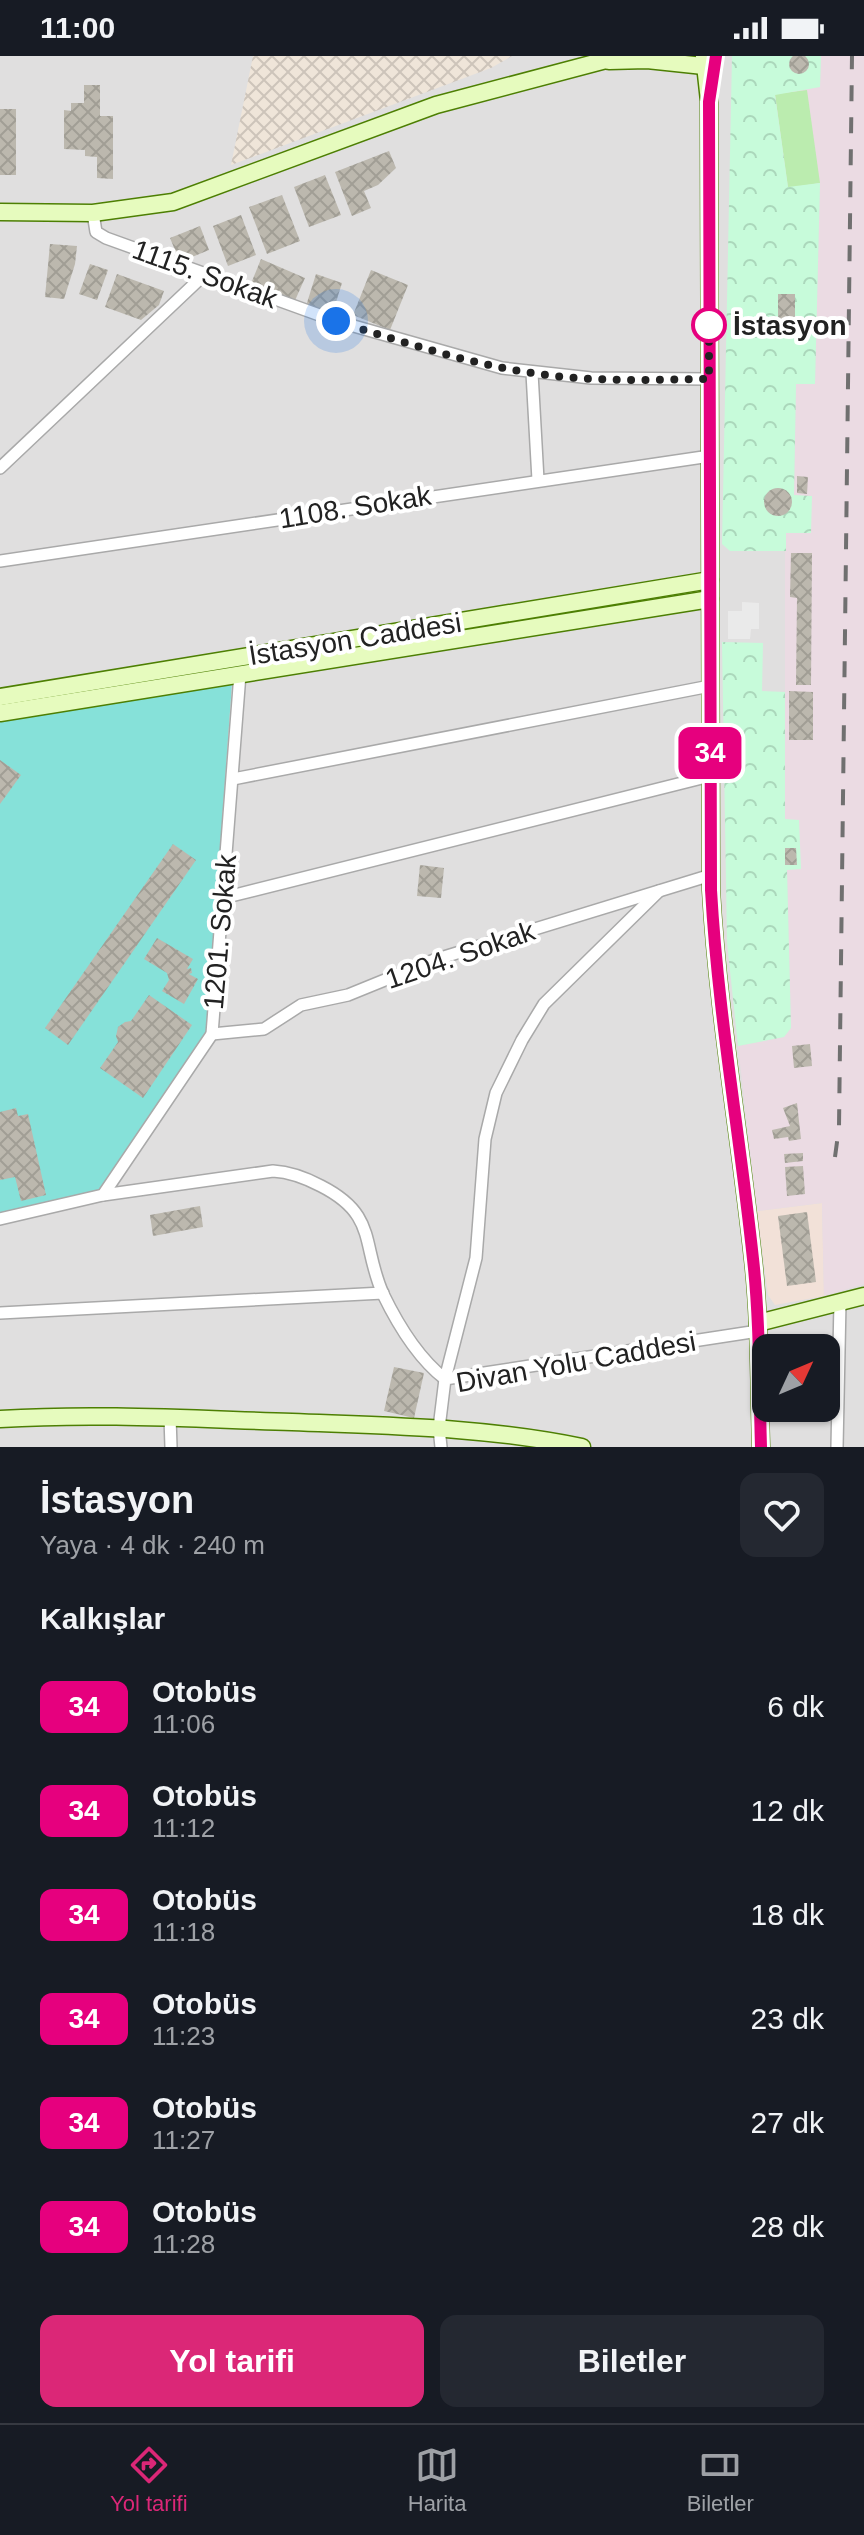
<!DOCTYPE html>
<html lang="tr">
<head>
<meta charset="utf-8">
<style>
  body { margin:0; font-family:Helvetica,sans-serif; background:#242831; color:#f1f3f6; height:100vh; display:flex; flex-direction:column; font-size:30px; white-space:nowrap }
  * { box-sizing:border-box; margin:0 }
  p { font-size:26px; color:#9ea1a6 }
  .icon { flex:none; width:44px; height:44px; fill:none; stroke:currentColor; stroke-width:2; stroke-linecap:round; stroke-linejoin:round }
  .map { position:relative; height:1391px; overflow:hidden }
  .drawer { display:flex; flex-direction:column; background:#171b24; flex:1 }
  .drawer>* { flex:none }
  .badge { padding:0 16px; border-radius:12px; font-size:28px; line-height:52px }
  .needle { width:52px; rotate:46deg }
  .tools { position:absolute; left:752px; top:1278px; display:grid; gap:16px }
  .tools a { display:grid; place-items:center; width:88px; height:88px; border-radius:16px; background:#171b24; box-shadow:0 2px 6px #0004; font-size:40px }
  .you { position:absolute; width:40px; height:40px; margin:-20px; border:6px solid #fff; border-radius:50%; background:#1a73e8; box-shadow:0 0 0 12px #1a73e833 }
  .map>.badge { position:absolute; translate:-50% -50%; box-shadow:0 0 0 4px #fff }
  h2 { padding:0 40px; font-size:30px; line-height:72px }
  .round { display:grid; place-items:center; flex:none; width:84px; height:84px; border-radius:16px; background:#242831 }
  .summary { display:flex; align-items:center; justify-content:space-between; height:136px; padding:0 40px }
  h1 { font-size:38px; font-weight:700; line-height:60px }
  .action { display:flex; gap:16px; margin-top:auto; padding:16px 40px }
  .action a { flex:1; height:92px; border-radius:16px; background:#db2777; color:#fff; font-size:32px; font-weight:700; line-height:92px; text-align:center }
  .action a+a { background:#242831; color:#f1f3f6 }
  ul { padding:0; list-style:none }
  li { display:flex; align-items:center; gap:24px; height:104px; padding:0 40px }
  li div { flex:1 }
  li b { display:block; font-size:30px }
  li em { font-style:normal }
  li .badge { min-width:88px; font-weight:700; text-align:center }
  .status { display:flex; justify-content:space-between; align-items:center; height:56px; padding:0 40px; background:#171b24; direction:ltr }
  .status svg { height:22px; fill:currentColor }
  .dock { display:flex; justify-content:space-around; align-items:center; height:112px; border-top:2px solid #363941; background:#171b24; font-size:22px; color:#9ea1a6 }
  .dock a { display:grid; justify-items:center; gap:4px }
  .dock .on { color:#db2777 }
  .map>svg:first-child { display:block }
  .residential { fill:#e0dfdf; fill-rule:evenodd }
  .commercial { fill:#f2e1d8 }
  .industrial { fill:#ebdbe3 }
  .military { fill:url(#military-cross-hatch) }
  .grass { fill:#bbecaf }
  .park { fill:url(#park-crowns) }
  .pitch { fill:#86e1d9 }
  .parking { fill:#eaeaea }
  .building { fill:url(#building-cross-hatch) }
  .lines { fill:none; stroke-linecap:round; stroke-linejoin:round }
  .street-casing { stroke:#a9a9a9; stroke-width:14 }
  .secondary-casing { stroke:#4d7f03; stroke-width:19 }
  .street { stroke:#fff; stroke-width:11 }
  .secondary { stroke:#e6fbbe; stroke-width:16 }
  .rail { stroke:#707070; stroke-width:4; stroke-dasharray:16 16; stroke-linecap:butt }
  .line-casing { stroke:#fff; stroke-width:18 }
  .line { stroke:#e6007e; stroke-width:12 }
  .walk { stroke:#222; stroke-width:8; stroke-dasharray:0 14.4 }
  .stop-dot { fill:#fff; stroke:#e6007e; stroke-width:4 }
  .labels { text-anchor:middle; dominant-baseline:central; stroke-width:8; stroke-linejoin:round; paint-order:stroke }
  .street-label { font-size:28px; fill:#222; stroke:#fff }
  .stop-label { font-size:28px; font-weight:bold; fill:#222; stroke:#fff; text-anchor:start }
</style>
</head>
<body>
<div class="status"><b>11:00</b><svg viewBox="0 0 49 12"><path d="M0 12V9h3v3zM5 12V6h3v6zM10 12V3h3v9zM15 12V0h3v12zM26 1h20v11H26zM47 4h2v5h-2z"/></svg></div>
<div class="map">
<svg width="864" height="1391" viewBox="0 0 864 1391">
  <defs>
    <pattern id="military-cross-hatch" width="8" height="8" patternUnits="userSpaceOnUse" patternTransform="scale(2)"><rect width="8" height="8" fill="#efe5d9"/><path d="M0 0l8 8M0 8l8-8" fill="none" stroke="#cdc4ba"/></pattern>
    <pattern id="park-crowns" width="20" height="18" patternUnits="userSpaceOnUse" patternTransform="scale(2)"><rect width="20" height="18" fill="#c7fbda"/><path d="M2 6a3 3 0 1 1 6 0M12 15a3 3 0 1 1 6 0" fill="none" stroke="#abd7bb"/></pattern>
    <pattern id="building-cross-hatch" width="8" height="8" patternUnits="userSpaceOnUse" patternTransform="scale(2)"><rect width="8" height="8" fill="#bcb8ae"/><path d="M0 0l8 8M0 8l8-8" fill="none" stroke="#a19e95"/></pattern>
  </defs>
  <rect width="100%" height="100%" fill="#f2f2e9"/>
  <path class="residential" d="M0 0H864V1391H0ZM766 1292H826V1352H766Z"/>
  <polygon class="commercial" points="822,1147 824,1240 775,1249 768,1239 757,1155"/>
  <polygon class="industrial" points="821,0 864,0 864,1228 824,1240 822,1147 757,1155 738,990 784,981 791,972 787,813 801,813 785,764 785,477 811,476 794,440 796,328 815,328 820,128 775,38 820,31"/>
  <polygon class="military" points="253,0 512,0 491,12 231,109"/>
  <polygon class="grass" points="807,34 820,127 788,132 775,38"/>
  <g class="park">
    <polygon points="732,0 821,0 820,31 775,39 788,131 820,127 815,328 796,328 794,439 812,440 811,477 786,477 786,495 730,495 722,488"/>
    <polygon points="722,586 763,587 762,635 785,636 785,763 799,764 801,813 787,814 791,972 784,981 738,990 727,886"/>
  </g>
  <polygon class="pitch" points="232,627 207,976 101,1135 0,1157 0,664"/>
  <polygon class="parking" points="742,546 759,547 759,573 751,573 750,583 728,583 728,555 742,555"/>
  <g class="building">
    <circle cx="799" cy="8" r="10"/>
    <polygon points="84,29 100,29 100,60 113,60 113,123 97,122 97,101 85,100 85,94 64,93 64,54 71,55 71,47 84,47"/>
    <rect x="0" y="53" width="16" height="66"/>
    <polygon points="389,95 396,112 378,129 364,135 371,152 352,160 335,116"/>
    <polygon points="325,119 341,159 309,171 294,131"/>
    <polygon points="282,139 300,185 267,198 249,151"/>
    <polygon points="241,159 256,199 228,210 213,170"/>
    <polygon points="200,170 209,194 180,206 170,182"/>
    <polygon points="50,188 77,190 75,208 64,243 45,241"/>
    <polygon points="261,203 305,222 293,249 250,230"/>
    <polygon points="90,208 108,214 97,244 79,238"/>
    <polygon points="371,214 408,229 390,274 353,259"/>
    <polygon points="117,218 164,235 159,249 141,264 105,251"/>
    <polygon points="316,218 342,227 332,259 306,250"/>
    <polygon points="778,238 795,238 795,273 778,272"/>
    <polygon points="797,420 808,421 807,438 797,437"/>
    <circle cx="778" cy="446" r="14"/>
    <polygon points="791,497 812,497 811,629 796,629 797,542 790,541"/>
    <polygon points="789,635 813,636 813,684 789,684"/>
    <polygon points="0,704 21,719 0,748"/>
    <polygon points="173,788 196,804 68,989 45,972"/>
    <polygon points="785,792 796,792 797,809 785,809"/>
    <polygon points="420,809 444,812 441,842 417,840"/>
    <polygon points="157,882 193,903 187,913 191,912 192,917 189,918 198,923 184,948 162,935 169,924 167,917 144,903"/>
    <polygon points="149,939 192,969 143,1042 100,1012 118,986 116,980 118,971 125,966 131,965"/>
    <polygon points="810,988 812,1010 794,1012 792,990"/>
    <polygon points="797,1047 801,1083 789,1085 788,1081 774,1083 772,1074 790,1070 783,1052"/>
    <polygon points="16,1052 18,1060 28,1058 46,1139 21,1145 15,1121 0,1124 0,1056"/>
    <polygon points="803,1097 803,1105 785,1107 784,1098"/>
    <polygon points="803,1110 805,1138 787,1140 785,1111"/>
    <polygon points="200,1150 203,1171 153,1180 150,1159"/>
    <polygon points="807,1156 816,1226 787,1230 778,1160"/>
    <polygon points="394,1311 424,1317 414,1362 384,1355"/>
  </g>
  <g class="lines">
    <g class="street-casing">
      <g id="street">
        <polyline points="93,157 96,176 106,182 336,265 502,312 591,322 709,323"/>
        <polyline points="532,317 538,424"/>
        <polyline points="0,412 205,218"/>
        <polyline points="0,505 710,400"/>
        <polyline points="233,723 710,630"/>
        <polyline points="223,842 710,720"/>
        <polyline points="212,978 264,973 301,949 348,939 434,904 711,819"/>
        <path d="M103 1139 273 1115C290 1116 306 1122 321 1130 378 1159 361 1188 383 1238 398 1269 418 1302 445 1323L476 1202 485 1083 496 1037 522 984 544 948 659 835"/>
        <polyline points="0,1163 103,1139 212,978 240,618"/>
        <polyline points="0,1257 383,1237"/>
        <polyline points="170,1361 171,1391"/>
        <polyline points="441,1391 439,1372 445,1323 758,1275"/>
        <polyline points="837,1391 840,1246"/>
      </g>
    </g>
    <g class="secondary-casing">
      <g id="secondary">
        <path d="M704 0 709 45 711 834C718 958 740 1080 753 1203 760 1265 759 1328 761 1391"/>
        <polyline points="609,5 647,4 713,11"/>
        <polyline points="0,156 93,157 173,146 436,49 621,0"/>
        <polyline points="0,641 710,524"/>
        <polyline points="0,657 710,543"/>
        <polyline points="758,1267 864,1240"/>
        <path d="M0 1363C97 1357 194 1363 292 1366 389 1370 486 1371 582 1391"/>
      </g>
    </g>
    <use href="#street" class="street"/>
    <use href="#secondary" class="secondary"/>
    <polyline class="rail" points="835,1101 839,1071 852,0"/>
  </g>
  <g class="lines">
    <g class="line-casing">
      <path id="line" d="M716 0 709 46 711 834C718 958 740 1080 753 1203 760 1265 759 1328 761 1391"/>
    </g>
    <use href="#line" class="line"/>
    <path class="walk" d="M336 265C400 285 465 307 532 317 590 326 650 324 709 323V261V269"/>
  </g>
  <circle class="stop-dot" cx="709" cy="269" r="16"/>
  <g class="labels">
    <g class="street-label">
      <text transform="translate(205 218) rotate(20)">1115. Sokak</text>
      <text transform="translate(355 451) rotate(-9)">1108. Sokak</text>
      <text transform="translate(355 583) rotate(-9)">İstasyon Caddesi</text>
      <text transform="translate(220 876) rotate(-85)">1201. Sokak</text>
      <text transform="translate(460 899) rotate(-19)">1204. Sokak</text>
      <text transform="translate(576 1306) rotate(-10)">Divan Yolu Caddesi</text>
    </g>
    <g class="stop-label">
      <text x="733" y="269">İstasyon</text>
    </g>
  </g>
</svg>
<div class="tools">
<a><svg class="needle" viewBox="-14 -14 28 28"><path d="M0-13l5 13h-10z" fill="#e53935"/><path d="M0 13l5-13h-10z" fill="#9ea1a6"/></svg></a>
</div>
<div class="you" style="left:336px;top:265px"></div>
<b class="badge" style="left:710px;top:697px;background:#e6007e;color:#fff">34</b>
</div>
<section class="drawer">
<div class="summary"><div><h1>İstasyon</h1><p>Yaya · 4 dk · 240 m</p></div><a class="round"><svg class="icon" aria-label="heart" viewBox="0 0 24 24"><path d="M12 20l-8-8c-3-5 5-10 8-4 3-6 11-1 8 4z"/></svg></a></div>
<h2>Kalkışlar</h2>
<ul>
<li><span class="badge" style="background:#e6007e;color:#fff">34</span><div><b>Otobüs</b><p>11:06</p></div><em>6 dk</em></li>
<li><span class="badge" style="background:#e6007e;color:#fff">34</span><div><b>Otobüs</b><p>11:12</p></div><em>12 dk</em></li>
<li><span class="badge" style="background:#e6007e;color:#fff">34</span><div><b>Otobüs</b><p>11:18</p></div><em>18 dk</em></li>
<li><span class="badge" style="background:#e6007e;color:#fff">34</span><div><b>Otobüs</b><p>11:23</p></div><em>23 dk</em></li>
<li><span class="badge" style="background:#e6007e;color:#fff">34</span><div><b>Otobüs</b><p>11:27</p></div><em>27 dk</em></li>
<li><span class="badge" style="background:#e6007e;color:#fff">34</span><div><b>Otobüs</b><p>11:28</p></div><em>28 dk</em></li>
</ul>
<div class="action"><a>Yol tarifi</a><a>Biletler</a></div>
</section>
<nav class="dock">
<a class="on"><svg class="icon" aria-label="directions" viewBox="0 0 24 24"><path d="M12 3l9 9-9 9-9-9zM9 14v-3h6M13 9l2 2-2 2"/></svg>Yol tarifi</a>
<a><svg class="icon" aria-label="map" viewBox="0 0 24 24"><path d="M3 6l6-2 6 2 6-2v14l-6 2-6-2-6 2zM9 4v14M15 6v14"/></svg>Harita</a>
<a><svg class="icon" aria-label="tickets" viewBox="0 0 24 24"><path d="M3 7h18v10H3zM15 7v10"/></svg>Biletler</a>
</nav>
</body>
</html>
